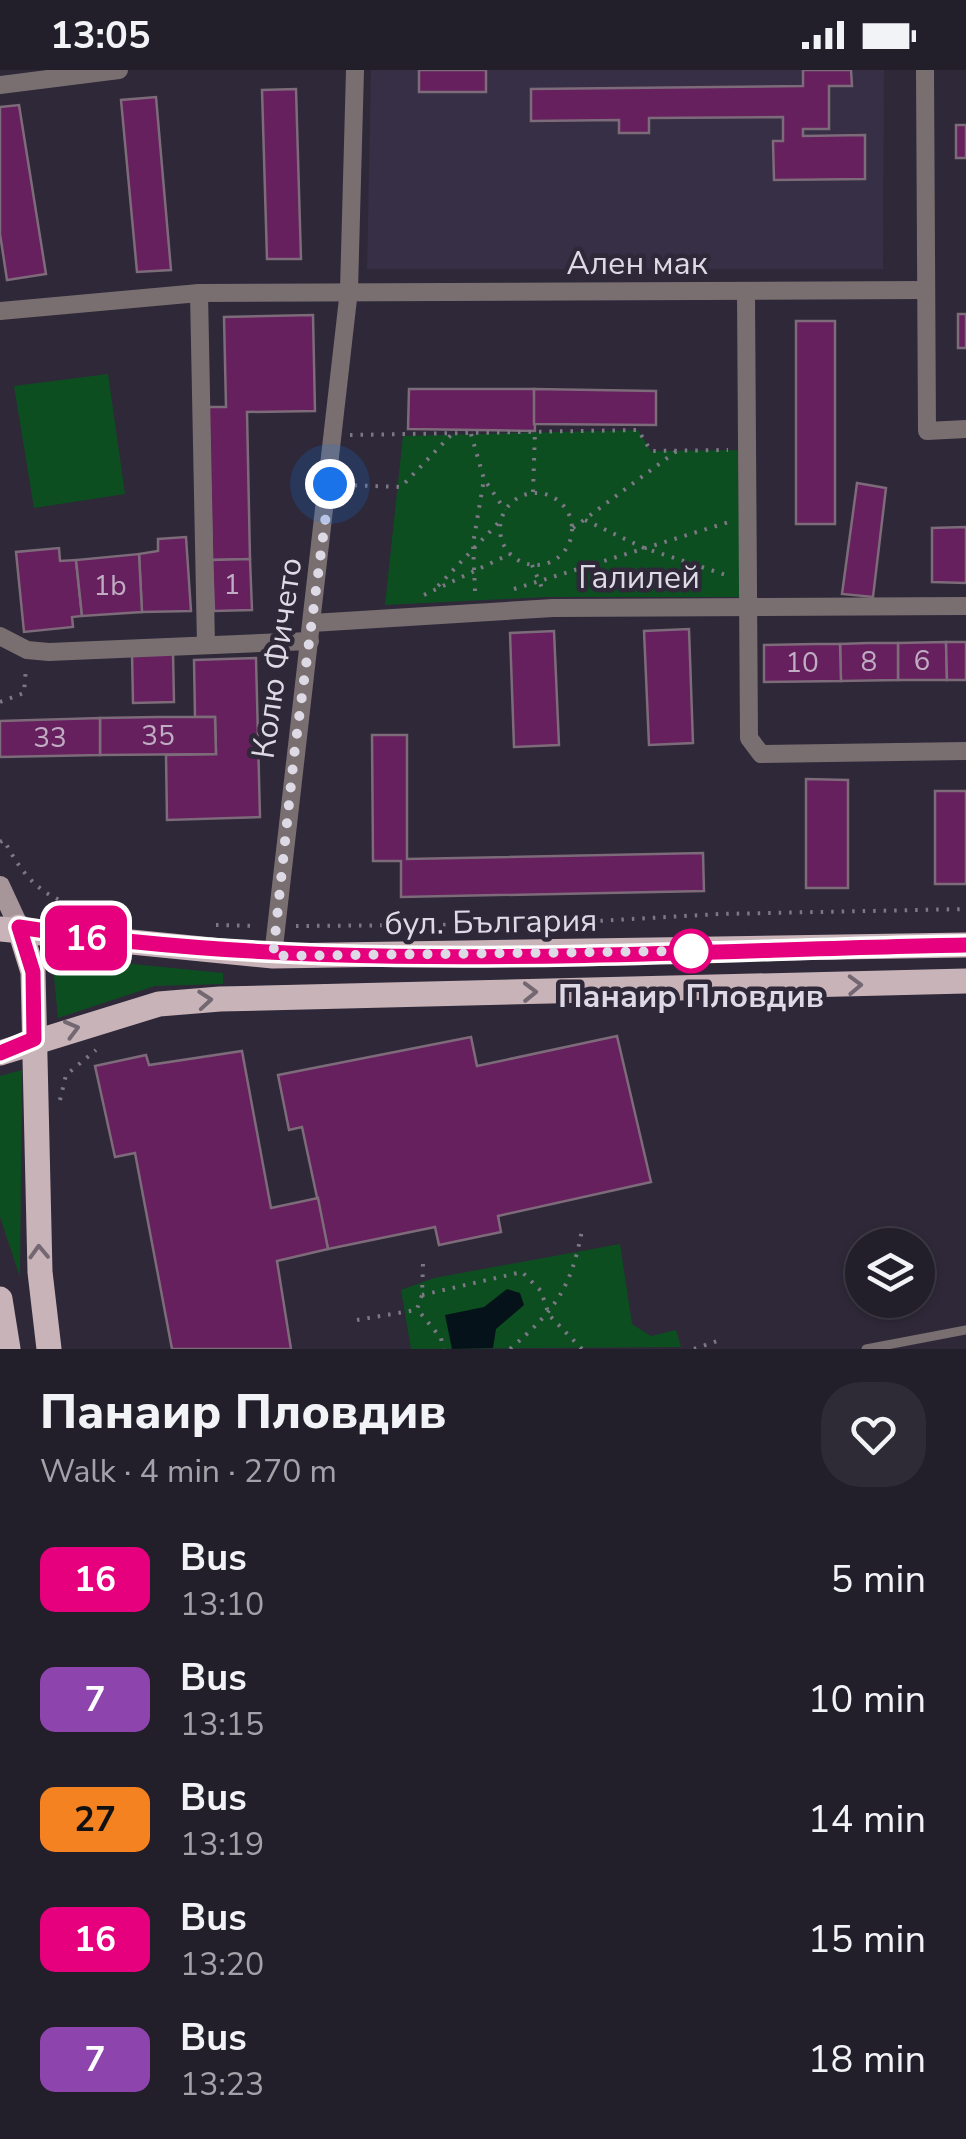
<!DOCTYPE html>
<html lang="en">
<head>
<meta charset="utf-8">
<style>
  body { margin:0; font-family:"Nunito Sans",sans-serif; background:#2e2b36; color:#f1f3f6; height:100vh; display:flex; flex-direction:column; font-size:38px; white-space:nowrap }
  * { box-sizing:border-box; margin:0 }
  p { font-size:32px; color:#a2a2a8 }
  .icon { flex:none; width:55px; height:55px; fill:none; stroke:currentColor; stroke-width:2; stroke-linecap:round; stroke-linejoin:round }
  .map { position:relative; height:1279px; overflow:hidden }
  .details { display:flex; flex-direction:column; background:#221e2a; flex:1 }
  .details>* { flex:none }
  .badge { padding:0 20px; border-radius:15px; font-size:35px; line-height:65px }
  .tools { position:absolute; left:845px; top:1158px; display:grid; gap:20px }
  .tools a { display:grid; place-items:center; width:90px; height:90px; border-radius:50%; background:#221e2a; box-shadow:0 2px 8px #0004,0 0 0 2px #3f3c47; font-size:50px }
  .you { position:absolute; width:50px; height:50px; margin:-25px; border:8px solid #fff; border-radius:50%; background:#1a73e8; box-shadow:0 0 0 15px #1a73e833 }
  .map>.badge { position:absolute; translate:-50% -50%; box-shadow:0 0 0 5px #fff }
  .round { display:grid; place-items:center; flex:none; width:105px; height:105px; border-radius:40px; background:#2e2b36 }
  .overview { display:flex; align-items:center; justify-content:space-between; height:170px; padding:0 40px }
  h1 { font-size:48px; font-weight:800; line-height:75px }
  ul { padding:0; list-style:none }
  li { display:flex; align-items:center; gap:30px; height:120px; padding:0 40px }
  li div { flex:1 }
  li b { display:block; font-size:38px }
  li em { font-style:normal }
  li .badge { min-width:110px; font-weight:700; text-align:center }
  .status { display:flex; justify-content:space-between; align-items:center; height:70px; padding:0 50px; background:#221e2a; direction:ltr }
  .status svg { height:28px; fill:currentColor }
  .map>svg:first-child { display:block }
  .built { fill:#372f45 }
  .green { fill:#0d4e21 }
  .water { fill:#05121a }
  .building { fill:#65205d; stroke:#7d6b7a; stroke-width:2.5 }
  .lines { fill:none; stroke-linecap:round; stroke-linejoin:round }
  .path { stroke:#7d7886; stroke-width:4; stroke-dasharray:2.5 8; stroke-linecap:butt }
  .service { stroke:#796f71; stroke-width:9 }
  .minor { stroke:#796f71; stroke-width:18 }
  .secondary { stroke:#a69599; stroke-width:20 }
  .primary { stroke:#c8b3b8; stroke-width:25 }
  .oneway { stroke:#736772 }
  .line-casing { stroke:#fff; stroke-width:22 }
  .line { stroke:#e6007e; stroke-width:15 }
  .walk { stroke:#dedae5; stroke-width:10; stroke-dasharray:0 18 }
  .stop-dot { fill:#fff; stroke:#e6007e; stroke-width:5 }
  .labels { text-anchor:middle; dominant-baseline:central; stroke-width:9; stroke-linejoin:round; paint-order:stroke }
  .number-label { font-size:28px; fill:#c0acc3 }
  .street-label { font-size:32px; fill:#dedae5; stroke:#2e2838 }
  .stop-label { font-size:32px; font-weight:bold; fill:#dedae5; stroke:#2e2838 }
</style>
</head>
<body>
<div class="status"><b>13:05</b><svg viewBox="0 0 49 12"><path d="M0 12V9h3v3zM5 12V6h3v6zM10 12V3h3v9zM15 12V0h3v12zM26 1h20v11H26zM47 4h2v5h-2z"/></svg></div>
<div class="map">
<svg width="966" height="1279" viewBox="0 0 966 1279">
  <rect width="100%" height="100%" fill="#2e2838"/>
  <polygon class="built" points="371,0 884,0 883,199 367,199"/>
  <g class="green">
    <polygon points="108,304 125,424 34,438 14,316"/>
    <polygon points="638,360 651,381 738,380 740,527 546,527 385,535 403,366"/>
    <polygon points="52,886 223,903 223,914 155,916 58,948"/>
    <polygon points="22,1000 20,1207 0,1147 0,1006"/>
    <polygon points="620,1174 632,1254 651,1266 676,1260 681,1277 411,1279 401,1220 434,1208"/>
  </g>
  <polygon class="water" points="507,1219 520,1223 524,1235 496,1259 493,1278 452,1279 445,1245 484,1237"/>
  <g class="building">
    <rect x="419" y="0" width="67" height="22"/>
    <polygon points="803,0 851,0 852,16 829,16 829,59 803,59 803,66 865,65 865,109 774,110 773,71 783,71 783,47 649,48 649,63 619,63 619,50 531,51 531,19 803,16"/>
    <polygon points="296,19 301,189 267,189 262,20"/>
    <polygon points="156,27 171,200 137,202 121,30"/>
    <polygon points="19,35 46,204 7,210 0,164 0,37"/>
    <rect x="956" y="55" width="10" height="33"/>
    <rect x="958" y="244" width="8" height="34"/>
    <polygon points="313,245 315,341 247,342 250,489 212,490 208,337 226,337 224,247"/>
    <rect x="796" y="251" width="39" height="203"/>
    <polygon points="409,319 534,319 535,361 408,359"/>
    <polygon points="534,319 656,321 656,355 534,354"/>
    <polygon points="857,413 886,418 873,527 842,524"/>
    <polygon points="966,457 966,513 932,512 932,458"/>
    <polygon points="186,467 191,541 142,542 139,484 158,481 158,469"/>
    <polygon points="59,478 60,491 76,490 82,546 72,547 73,557 24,562 16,482"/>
    <polygon points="139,484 142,542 82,546 76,490"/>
    <polygon points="250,489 252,540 214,541 212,490"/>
    <polygon points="689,559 693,673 649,675 644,561"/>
    <polygon points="554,561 559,675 514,677 510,563"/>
    <polygon points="946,572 947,610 898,610 898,573"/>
    <polygon points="946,572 966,572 966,610 947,610"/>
    <polygon points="868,573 898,573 898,610 841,611 840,574"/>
    <polygon points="816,574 840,574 841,611 764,612 764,575"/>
    <polygon points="173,582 174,632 133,633 132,583"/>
    <polygon points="256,588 260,747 167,750 166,685 216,684 215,647 195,647 194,590"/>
    <polygon points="159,647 215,647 216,684 100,685 100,648"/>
    <polygon points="100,648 100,685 0,687 0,651"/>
    <polygon points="372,665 407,665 407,789 703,783 704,821 401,827 401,791 373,791"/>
    <polygon points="806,709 848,710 848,818 806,818"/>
    <rect x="935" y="721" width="31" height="93"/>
    <polygon points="617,966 651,1112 498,1146 501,1162 439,1175 435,1157 328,1179 302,1057 289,1060 278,1005 471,967 477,996"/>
    <polygon points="242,981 271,1138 318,1128 328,1179 277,1191 291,1279 172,1279 135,1083 115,1087 95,996 146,985 149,995"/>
  </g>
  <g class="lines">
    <g class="path">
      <polyline points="471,364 484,409 505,440"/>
      <polyline points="350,365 638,360 651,381 728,380"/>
      <polyline points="344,415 401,417 452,364"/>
      <polyline points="533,422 535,362"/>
      <circle cx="536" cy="459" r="36"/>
      <polyline points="585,450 644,478 729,506"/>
      <polyline points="573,458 678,380"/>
      <polyline points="532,495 542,518"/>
      <polyline points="438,516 500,451"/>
      <polyline points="514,519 729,452"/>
      <polyline points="475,521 473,474 484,409"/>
      <polyline points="424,525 510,484"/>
      <polyline points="0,632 24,623 26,598"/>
      <path d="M0 772 4 770C32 825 58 835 117 845"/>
      <polyline points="216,855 257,856"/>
      <polyline points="296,856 544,854 719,844 966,839"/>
      <polyline points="60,1030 66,1005 96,980"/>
      <polyline points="423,1194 422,1225 417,1239 441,1268 443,1279"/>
      <polyline points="422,1225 522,1202 541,1221 549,1245 582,1279"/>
      <polyline points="357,1250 416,1240"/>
      <path d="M510 1279C555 1240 571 1219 582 1160"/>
      <polyline points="694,1279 717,1271"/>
    </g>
    <polyline class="service" points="866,1279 966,1260"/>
    <g class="minor">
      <polyline points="925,0 927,361 966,359"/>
      <polyline points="0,15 119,0"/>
      <polyline points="199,223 206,575"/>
      <polyline points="746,224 749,668 761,684 966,681"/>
      <polyline points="0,241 199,223 925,220"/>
      <polyline points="312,553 553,538 966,536"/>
      <polyline points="0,566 27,580 49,582 310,571"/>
      <polyline points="273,886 349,220 355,0"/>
    </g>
    <polyline class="secondary" points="0,816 19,857"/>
    <g class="primary">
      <polyline points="19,857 33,902 40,1202 49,1279"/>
      <polyline points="0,859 273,886 966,875"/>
      <polyline points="0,983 159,934 220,929 966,911"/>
      <polyline points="0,1229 8,1279"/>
    </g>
  </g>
  <defs><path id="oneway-chevron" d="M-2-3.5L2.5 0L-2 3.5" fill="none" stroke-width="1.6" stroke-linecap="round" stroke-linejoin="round" transform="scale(2.5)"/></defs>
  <g class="oneway">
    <use href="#oneway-chevron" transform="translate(855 915) rotate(-2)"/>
    <use href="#oneway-chevron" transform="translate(530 922) rotate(-1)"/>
    <use href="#oneway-chevron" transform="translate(205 930) rotate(-5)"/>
    <use href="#oneway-chevron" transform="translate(72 959) rotate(-15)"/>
    <use href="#oneway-chevron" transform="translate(39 1182) rotate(-92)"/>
  </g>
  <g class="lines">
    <g class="line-casing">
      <path id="line" d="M0 983 34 969 33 902 19 857C331 906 651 881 966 875"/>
    </g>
    <use href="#line" class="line"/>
    <polyline class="walk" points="330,414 294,686 273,886 691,881"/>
  </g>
  <circle class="stop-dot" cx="691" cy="881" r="20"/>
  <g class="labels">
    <g class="number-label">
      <text x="232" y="515">1</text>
      <text x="110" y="516">1b</text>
      <text x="922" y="591">6</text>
      <text x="869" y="592">8</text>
      <text x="802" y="593">10</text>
      <text x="158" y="666">35</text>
      <text x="50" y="668">33</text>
    </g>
    <g class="street-label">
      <text x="637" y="193">Ален мак</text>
      <text x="639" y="507">Галилей</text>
      <text transform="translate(277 588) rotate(-82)">Колю Фичето</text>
      <text transform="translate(491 852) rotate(-1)">бул. България</text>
    </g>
    <g class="stop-label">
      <text x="691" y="926">Панаир Пловдив</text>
    </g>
  </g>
</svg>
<div class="tools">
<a><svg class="icon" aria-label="layers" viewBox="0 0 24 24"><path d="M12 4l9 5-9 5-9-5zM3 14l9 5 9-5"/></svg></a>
</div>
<div class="you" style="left:330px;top:414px"></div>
<b class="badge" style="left:86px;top:868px;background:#e6007e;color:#fff">16</b>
</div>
<section class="details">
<div class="overview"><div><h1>Панаир Пловдив</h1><p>Walk · 4 min · 270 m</p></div><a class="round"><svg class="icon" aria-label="heart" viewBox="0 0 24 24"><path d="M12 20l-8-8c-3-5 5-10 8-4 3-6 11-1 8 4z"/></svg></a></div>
<ul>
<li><span class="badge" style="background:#e6007e;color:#fff">16</span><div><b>Bus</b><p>13:10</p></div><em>5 min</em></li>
<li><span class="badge" style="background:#8e44ad;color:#fff">7</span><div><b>Bus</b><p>13:15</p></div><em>10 min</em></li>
<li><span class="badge" style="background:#f58220;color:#111">27</span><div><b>Bus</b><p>13:19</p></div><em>14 min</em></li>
<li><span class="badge" style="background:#e6007e;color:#fff">16</span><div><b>Bus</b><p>13:20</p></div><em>15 min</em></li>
<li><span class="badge" style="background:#8e44ad;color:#fff">7</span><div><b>Bus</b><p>13:23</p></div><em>18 min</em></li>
</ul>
</section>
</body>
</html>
